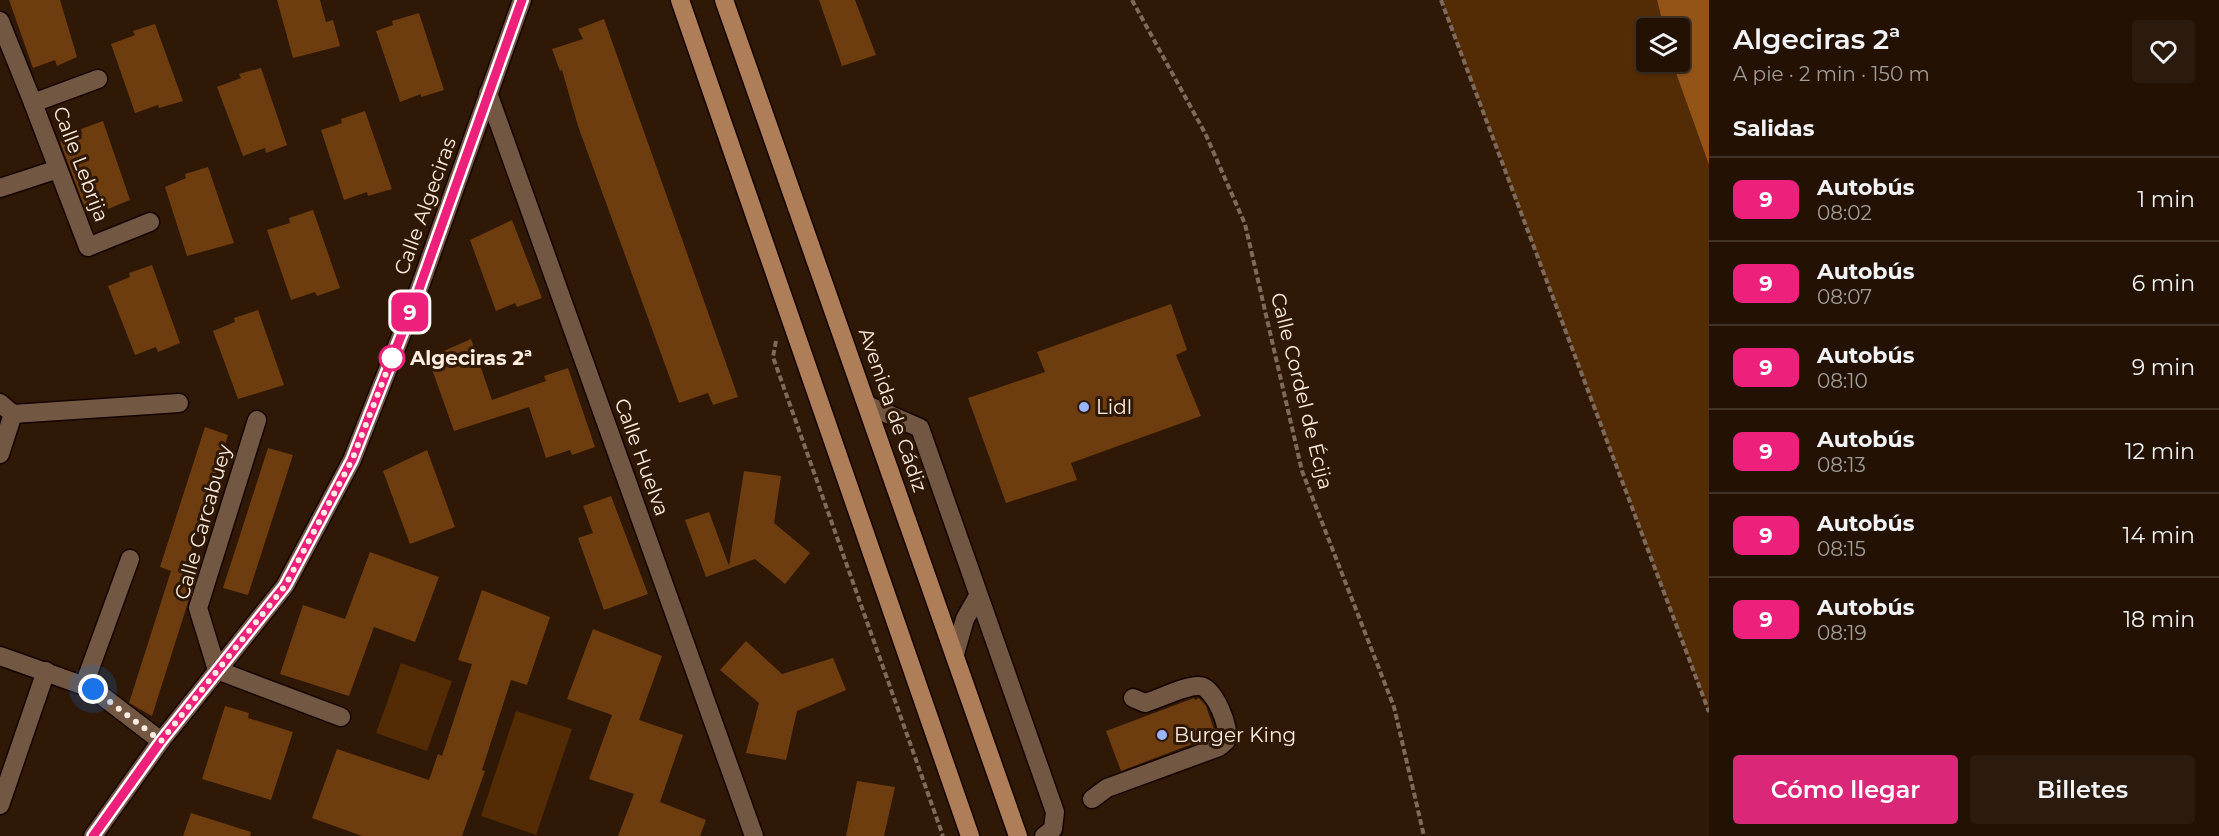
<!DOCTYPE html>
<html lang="es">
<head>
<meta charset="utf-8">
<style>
  body { margin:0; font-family:Montserrat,sans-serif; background:#2b1b0e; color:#f1f3f6; height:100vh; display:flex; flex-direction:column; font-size:22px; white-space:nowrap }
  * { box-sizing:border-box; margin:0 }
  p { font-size:20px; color:#a39e9a }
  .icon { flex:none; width:33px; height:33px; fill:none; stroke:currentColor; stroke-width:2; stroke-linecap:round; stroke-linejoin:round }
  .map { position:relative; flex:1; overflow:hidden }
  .panel { display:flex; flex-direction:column; background:#231204; width:510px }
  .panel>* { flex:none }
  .badge { padding:0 12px; border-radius:9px; font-size:21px; line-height:39px }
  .buttons { position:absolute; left:1636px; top:18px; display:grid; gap:12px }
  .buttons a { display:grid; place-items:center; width:54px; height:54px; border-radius:6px; background:#231204; box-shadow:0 2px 4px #0004,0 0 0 2px #403226; font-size:30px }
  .you { position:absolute; width:30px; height:30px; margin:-15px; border:4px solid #fff; border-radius:50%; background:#1a73e8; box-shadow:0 0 0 9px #1a73e833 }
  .map>.badge { position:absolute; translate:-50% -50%; box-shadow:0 0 0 3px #fff }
  h2 { padding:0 24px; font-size:22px; line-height:54px }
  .round { display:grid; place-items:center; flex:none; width:63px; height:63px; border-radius:6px; background:#2b1b0e }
  .overview { display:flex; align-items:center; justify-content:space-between; height:102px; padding:0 24px }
  h1 { font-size:28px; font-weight:600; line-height:45px }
  .action { display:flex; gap:12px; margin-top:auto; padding:12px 24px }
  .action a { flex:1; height:69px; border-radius:6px; background:#db2777; color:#fff; font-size:24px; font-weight:600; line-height:69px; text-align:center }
  .action a+a { background:#2b1b0e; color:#f1f3f6 }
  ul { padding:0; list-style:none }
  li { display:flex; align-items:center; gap:18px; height:84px; padding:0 24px; border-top:2px solid #403226 }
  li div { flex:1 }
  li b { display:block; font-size:22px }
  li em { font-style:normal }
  li .badge { min-width:66px; font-weight:700; text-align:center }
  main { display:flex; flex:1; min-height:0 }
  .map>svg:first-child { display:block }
  .green { fill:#532b05 }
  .water { fill:#945418 }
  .building { fill:#6d3d10 }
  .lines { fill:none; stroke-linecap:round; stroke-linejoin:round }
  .minor-casing { stroke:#160300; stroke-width:21 }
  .major-casing { stroke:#160300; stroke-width:21 }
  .path { stroke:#7e6a5a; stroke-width:4; stroke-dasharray:6 3; stroke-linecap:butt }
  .minor { stroke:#725743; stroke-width:18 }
  .major { stroke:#ae7e59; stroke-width:18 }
  .line-casing { stroke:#fff; stroke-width:14 }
  .line { stroke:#ed207b; stroke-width:9 }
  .walk { stroke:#feeee2; stroke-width:6; stroke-dasharray:0 10.8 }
  .stop-dot { fill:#fff; stroke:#ed207b; stroke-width:3 }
  .poi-dot { fill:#9ab5fd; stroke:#2f1805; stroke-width:2 }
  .labels { text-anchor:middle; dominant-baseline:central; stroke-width:6; stroke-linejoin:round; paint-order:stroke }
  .street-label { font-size:20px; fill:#feeee2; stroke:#2f1805 }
  .stop-label { font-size:20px; font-weight:bold; fill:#feeee2; stroke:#2f1805; text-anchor:start }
  .poi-label { font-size:20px; fill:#feeee2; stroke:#2f1805; text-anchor:start }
</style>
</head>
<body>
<main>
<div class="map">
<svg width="1709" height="836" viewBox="0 0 1709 836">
  <rect width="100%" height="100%" fill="#2f1805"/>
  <g class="green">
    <polygon points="1441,0 1657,0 1664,28 1647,28 1647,62 1672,62 1709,165 1709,712"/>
    <polygon points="401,663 452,681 427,751 376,733"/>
    <polygon points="516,711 572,729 536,835 481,816"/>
  </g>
  <polygon class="water" points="1657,0 1709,0 1709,165 1672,62 1680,62 1680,28 1664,28"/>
  <g class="building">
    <polygon points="9,0 60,0 77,57 57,66 55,60 33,68"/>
    <polygon points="277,0 320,0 326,22 333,20 340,46 293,58"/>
    <polygon points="819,0 855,0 876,55 842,66"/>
    <polygon points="419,13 444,90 421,97 421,94 400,102 376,31 393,25 392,21"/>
    <polygon points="604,19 738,397 713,405 708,393 679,403 578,126 562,70 560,71 552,49 583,39 578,29"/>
    <polygon points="155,24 183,101 159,108 158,105 135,113 111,44 135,35 133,31"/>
    <polygon points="261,68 287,145 266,153 265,148 243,156 217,87 241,78 239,74"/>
    <polygon points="365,111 392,189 368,196 367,192 344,200 321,130 342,123 341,119"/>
    <polygon points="103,121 130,200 108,209 106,204 86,211 60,142 82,134 81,129"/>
    <polygon points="208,167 234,243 187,256 165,187 186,178 185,174"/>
    <polygon points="313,210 340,288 317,296 315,292 291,300 267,230 290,223 289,218"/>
    <polygon points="512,220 542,298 517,307 515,303 496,311 470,240"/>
    <polygon points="152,265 180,343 158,352 156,347 135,355 108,286 130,277 129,273"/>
    <polygon points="1171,304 1187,350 1176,355 1201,416 1071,463 1077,480 1006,503 968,398 1045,372 1037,352"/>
    <polygon points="258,310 284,385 238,399 213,331 235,322 234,318"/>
    <polygon points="471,339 492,400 546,381 544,376 568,368 595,447 572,455 570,450 546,458 529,407 454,431 428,358"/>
    <polygon points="205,427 228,435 184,572 196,577 152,716 129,703 171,571 160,567"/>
    <polygon points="268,448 293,455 248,595 223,588"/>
    <polygon points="427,450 455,527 410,544 383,471"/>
    <polygon points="744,471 781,476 774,523 810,553 785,584 755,559 706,577 685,520 709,512 729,566"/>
    <polygon points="611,496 648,594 604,610 578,538 593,533 583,506"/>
    <polygon points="370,552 439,577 415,642 374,627 349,696 280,674 303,605 345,619"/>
    <polygon points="482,590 550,617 527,685 511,680 482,770 485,771 462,836 362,836 312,818 337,749 429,780 438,754 442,756 472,664 458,660"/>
    <polygon points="593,629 662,656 639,720 683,735 660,802 706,820 700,836 618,836 634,794 589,779 612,715 567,699"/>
    <polygon points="746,641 782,674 833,658 846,690 797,711 786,760 746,753 759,703 720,670"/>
    <polygon points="1194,698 1195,700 1199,698 1206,706 1216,735 1121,771 1106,731"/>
    <polygon points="225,706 249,713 248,718 293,732 271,800 202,779"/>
    <polygon points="857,781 895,787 884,836 846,836"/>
    <polygon points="191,813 251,832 250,836 183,836"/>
  </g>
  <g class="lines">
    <g class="minor-casing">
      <g id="minor">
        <polyline points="0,21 33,103"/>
        <polyline points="98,79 33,103 88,247 150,222"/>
        <polyline points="488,93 754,836"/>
        <polyline points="0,188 58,169"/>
        <polyline points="0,403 13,414 0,454"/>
        <polyline points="867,405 920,428 1055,812 1053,829 1044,836"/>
        <polyline points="13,414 179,403"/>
        <polyline points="257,420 198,608 217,670 341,717"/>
        <polyline points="955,654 965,619 978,596"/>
        <polyline points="0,656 93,689 161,741"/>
        <polyline points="84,685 130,559"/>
        <path d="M1092 799 1107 788 1219 747C1220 746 1225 742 1226 741 1232 730 1214 686 1199 686 1186 685 1159 699 1145 703L1133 698"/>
        <polyline points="0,805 46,671"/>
        <polyline points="93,836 161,741 285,586 352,460 414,303 522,0"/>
      </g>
    </g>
    <g class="major-casing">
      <g id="major">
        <polyline points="680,0 970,836"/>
        <polyline points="724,0 1018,836"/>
      </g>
    </g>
    <g class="path">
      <polyline points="1132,0 1205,133 1245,224 1302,471 1394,707 1424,836"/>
      <polyline points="1441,0 1709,712"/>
      <polyline points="776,341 773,357 943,836"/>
    </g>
    <use href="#minor" class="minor"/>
    <use href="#major" class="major"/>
  </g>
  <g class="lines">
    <g class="line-casing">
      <polyline id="line" points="93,836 161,741 285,586 352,460 414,303 522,0"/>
    </g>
    <use href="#line" class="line"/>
    <polyline class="walk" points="93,689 161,741 285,586 352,460 392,358"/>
  </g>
  <circle class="stop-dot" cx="392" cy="358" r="12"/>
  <g class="poi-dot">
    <circle cx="1084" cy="407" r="6"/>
    <circle cx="1162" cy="735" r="6"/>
  </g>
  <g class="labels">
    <g class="street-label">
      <text transform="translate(81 164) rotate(69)">Calle Lebrija</text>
      <text transform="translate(425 206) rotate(-70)">Calle Algeciras</text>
      <text transform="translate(1302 391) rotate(76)">Calle Cordel de Écija</text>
      <text transform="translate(893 410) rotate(71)">Avenida de Cádiz</text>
      <text transform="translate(642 457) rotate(70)">Calle Huelva</text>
      <text transform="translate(203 522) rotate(-74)">Calle Carcabuey</text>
    </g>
    <g class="stop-label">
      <text x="410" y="358">Algeciras 2ª</text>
    </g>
    <g class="poi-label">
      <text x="1096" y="407">Lidl</text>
      <text x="1174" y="735">Burger King</text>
    </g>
  </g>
</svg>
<div class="buttons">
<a><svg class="icon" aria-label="layers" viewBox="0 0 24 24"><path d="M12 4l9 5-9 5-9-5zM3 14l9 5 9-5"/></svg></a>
</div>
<div class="you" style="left:93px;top:689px"></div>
<b class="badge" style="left:410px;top:312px;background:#ed207b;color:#fff">9</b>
</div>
<section class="panel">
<div class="overview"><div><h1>Algeciras 2ª</h1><p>A pie · 2 min · 150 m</p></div><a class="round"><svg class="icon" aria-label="heart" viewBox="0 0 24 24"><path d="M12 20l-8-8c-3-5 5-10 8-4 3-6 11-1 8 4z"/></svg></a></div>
<h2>Salidas</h2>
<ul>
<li><span class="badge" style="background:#ed207b;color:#fff">9</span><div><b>Autobús</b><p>08:02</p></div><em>1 min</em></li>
<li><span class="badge" style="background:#ed207b;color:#fff">9</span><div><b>Autobús</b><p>08:07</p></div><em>6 min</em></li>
<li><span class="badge" style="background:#ed207b;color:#fff">9</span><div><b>Autobús</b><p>08:10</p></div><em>9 min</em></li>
<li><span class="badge" style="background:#ed207b;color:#fff">9</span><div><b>Autobús</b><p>08:13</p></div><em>12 min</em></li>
<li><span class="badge" style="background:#ed207b;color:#fff">9</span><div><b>Autobús</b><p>08:15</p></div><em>14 min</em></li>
<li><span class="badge" style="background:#ed207b;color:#fff">9</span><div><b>Autobús</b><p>08:19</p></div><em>18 min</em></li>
</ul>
<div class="action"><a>Cómo llegar</a><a>Billetes</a></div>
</section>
</main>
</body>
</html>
